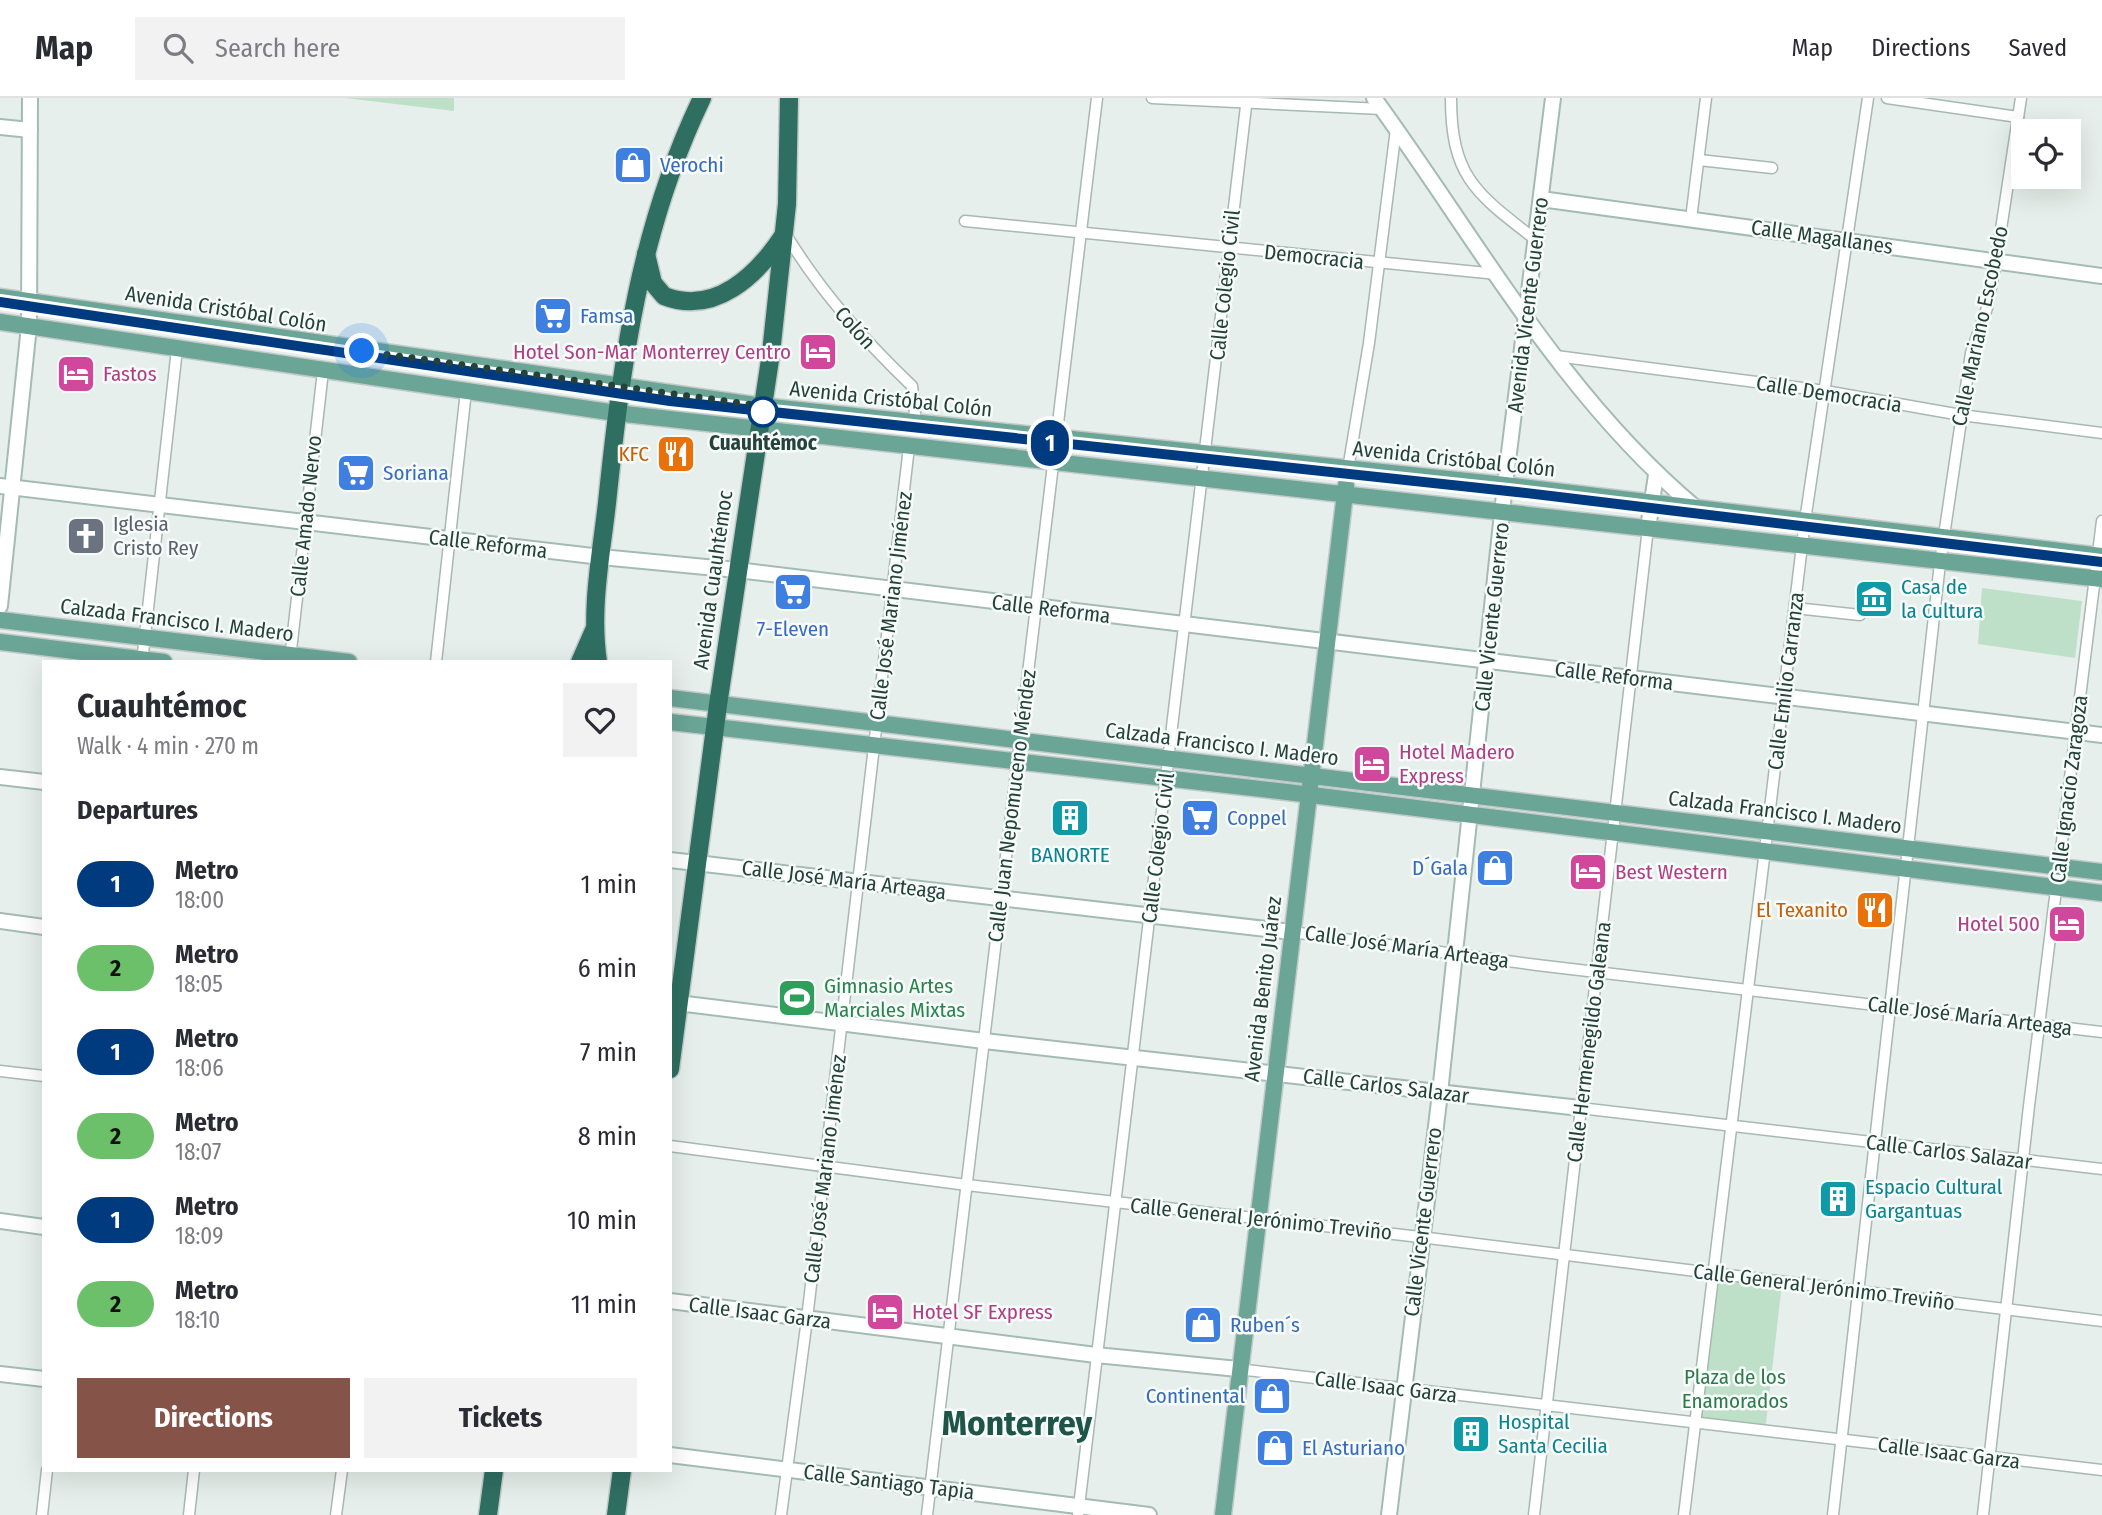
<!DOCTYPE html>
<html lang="en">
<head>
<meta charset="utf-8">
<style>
  body { margin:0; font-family:"Fira Sans Condensed",sans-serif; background:#f2f2f3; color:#2b2b33; height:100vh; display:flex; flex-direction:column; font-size:26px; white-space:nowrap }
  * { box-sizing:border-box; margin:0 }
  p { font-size:23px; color:#7c7c81 }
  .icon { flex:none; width:38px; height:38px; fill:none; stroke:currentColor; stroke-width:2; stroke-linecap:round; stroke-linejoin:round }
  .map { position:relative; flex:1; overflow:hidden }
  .panel { position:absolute; left:42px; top:562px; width:630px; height:812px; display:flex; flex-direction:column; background:#fff; border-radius:0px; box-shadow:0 7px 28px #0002 }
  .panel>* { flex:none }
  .badge { padding:0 14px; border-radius:23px; font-size:24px; line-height:46px }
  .tools { position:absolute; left:2011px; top:21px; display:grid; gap:14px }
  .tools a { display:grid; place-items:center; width:70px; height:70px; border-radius:0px; background:#fff; box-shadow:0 7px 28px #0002; font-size:35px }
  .you { position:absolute; width:35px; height:35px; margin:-18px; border:5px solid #fff; border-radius:50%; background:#1a73e8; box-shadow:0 0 0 10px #1a73e833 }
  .map>.badge { position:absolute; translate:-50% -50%; box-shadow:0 0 0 4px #fff }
  h2 { padding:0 35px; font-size:26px; line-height:63px }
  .round { display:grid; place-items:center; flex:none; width:74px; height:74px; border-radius:0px; background:#f2f2f3 }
  .head { display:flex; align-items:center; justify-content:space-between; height:119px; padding:0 35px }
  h1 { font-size:33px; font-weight:700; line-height:52px }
  .button { display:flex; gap:14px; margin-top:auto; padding:14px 35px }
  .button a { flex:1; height:80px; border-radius:0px; background:#855347; color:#fff; font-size:28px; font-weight:700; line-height:80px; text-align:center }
  .button a+a { background:#f2f2f3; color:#2b2b33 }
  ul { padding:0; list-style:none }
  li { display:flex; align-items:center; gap:21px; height:84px; padding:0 35px }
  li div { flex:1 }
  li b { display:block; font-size:26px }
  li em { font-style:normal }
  li .badge { min-width:77px; font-weight:700; text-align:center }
  header { display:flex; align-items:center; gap:42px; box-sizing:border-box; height:98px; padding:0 35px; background:#fff; border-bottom:2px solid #e1e1e2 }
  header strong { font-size:33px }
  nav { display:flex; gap:38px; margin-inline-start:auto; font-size:24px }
  .search { width:490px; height:63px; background:#f2f2f3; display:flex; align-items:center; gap:18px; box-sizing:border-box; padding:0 24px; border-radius:0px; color:#7c7c81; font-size:26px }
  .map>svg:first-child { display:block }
  .green { fill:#bfe0c8 }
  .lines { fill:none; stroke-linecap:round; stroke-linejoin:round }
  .street-casing { stroke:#a8b8b2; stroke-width:13 }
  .secondary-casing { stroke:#a4bbb3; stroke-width:18 }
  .primary-casing { stroke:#c2cac8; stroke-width:19 }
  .highway-casing { stroke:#c2cac8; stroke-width:21 }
  .street { stroke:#fff; stroke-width:10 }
  .secondary { stroke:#fff; stroke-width:14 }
  .primary { stroke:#6aa596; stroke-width:16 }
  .highway { stroke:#2f6f62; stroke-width:18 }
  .rail { stroke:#5f7d75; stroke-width:3.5; stroke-dasharray:14 7; stroke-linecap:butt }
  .line-casing { stroke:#fff; stroke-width:16 }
  .line { stroke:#003b80; stroke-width:10 }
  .walk { stroke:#24423a; stroke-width:7; stroke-dasharray:0 12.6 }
  .stop-dot { fill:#fff; stroke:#003b80; stroke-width:3.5 }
  .labels { text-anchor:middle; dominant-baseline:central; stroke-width:5; stroke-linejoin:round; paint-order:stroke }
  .shop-label { font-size:21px; fill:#366cbe; stroke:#f7fbf9; text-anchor:start }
  .street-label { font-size:21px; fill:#24423a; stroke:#f7fbf9 }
  .hotel-label { font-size:21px; fill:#b23c85; stroke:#f7fbf9; text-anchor:start }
  .stop-label { font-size:21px; font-weight:bold; fill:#24423a; stroke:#f7fbf9 }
  .food-label { font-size:21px; fill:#c56008; stroke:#f7fbf9; text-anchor:end }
  .worship-label { font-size:21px; fill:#5b616d; stroke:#f7fbf9; text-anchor:start }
  .culture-label { font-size:21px; fill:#0d838f; stroke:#f7fbf9; text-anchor:start }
  .leisure-label { font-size:21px; fill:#27864d; stroke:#f7fbf9; text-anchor:start }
  .park-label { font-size:21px; fill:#2d7a4b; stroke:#f7fbf9 }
  .town-label { font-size:35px; font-weight:bold; fill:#1f5548; stroke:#f7fbf9 }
</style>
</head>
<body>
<header>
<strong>Map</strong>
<div class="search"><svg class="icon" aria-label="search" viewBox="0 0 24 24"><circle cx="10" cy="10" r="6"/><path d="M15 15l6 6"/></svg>Search here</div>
<nav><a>Map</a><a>Directions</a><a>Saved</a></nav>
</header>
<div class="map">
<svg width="2102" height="1417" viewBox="0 0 2102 1417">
  <rect width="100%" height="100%" fill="#e6efeb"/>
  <g class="green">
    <polygon points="345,0 454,0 454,13"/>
    <polygon points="1982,490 2082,503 2075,560 1978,546"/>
    <polygon points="1713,1176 1782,1185 1765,1334 1695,1325"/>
  </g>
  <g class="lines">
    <g class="street-casing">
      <g id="street">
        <polyline points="1152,0 1382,11"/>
        <path d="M1451 0C1451 80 1477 96 1536 142"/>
        <polyline points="1887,0 2018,19"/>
        <polyline points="1699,62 1772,70"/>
        <polyline points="1691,121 1706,0"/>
        <polyline points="965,123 1497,176"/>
        <path d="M785 135C820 193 863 241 912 288L916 325"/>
        <polyline points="1556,258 1825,293 1961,317 2102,335"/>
        <polyline points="1348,371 1369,245 1396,31"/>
        <polyline points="1795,510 1860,517"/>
        <polyline points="290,561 323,273"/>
        <polyline points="142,564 177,251"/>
        <polyline points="436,564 466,293"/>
        <polyline points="1292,834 1537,867 2102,934"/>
        <polyline points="0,973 44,978"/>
        <polyline points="1580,1010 2102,1071"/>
        <polyline points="670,1048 967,1087 1420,1139 2102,1223"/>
        <polyline points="1238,1271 2102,1372"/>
        <polyline points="42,1417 47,1372"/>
        <polyline points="189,1417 194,1372"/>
        <polyline points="336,1417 342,1372"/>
        <polyline points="781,1417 807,1221 909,349"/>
        <polyline points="927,1417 1097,0"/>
        <polyline points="1078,1417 1247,0"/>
        <polyline points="1534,1417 1648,430"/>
        <polyline points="1684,1417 1805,423 1868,0"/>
        <polyline points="1833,1417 1940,465 1971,255 1987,210 1996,164 2021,0"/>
        <polyline points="1983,1417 2029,1008 2102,423"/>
      </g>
    </g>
    <g class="secondary-casing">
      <g id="secondary">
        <path d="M1374 0C1476 140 1562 298 1696 410"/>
        <polyline points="0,29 30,32"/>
        <polyline points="1541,101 2102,178"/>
        <polyline points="0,388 601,459 737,472 2102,637"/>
        <polyline points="1648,430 1656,377"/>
        <polyline points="0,508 29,228 30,0"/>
        <polyline points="0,679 44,684"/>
        <polyline points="670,762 1292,834"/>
        <polyline points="0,823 44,829"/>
        <polyline points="670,904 984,943 1580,1010"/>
        <polyline points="0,1123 44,1129"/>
        <polyline points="670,1203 1096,1257 1238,1271"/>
        <polyline points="0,1276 44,1281"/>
        <polyline points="670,1357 1149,1417"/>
        <polyline points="1389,1417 1440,995 1505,387 1553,0"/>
      </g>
    </g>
    <g class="primary-casing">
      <g id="primary">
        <polyline points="0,199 762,308 1505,387 2102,458"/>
        <polyline points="0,224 616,315 2102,481"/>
        <polyline points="0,522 349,564"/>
        <polyline points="0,544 164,564"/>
        <polyline points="670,600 2102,774"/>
        <polyline points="670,624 1287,694 2102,795"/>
        <polyline points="1223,1417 1346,387"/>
      </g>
    </g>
    <g class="highway-casing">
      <g id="highway">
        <path d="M646 156 653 185 664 198C715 218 757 177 783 138"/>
        <polyline points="580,564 594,532"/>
        <path d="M598 564C590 511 601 458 607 405 622 262 639 131 702 0"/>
        <polyline points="670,971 718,607 771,255 787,106 789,0"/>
        <polyline points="488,1417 494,1372"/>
        <polyline points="616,1417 622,1372"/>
      </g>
    </g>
    <use href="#street" class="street"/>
    <use href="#secondary" class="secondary"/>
    <use href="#primary" class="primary"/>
    <use href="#highway" class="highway"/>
    <polyline class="rail" points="0,204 670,303 1517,394 2102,464"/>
  </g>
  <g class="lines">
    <g class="line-casing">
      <polyline id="line" points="0,204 670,303 1517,394 2102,464"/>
    </g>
    <use href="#line" class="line"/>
    <polyline class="walk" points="362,253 762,308 763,314"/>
  </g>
  <defs>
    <g id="shop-square" transform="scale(2.0125)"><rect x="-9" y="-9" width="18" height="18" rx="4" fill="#3f7fe0" stroke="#f7fbf9"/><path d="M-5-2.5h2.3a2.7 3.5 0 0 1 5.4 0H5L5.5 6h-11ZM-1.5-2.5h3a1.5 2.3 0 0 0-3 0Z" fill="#fff"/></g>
    <g id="supermarket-square" transform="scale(2.0125)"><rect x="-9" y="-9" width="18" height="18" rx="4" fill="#3f7fe0" stroke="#f7fbf9"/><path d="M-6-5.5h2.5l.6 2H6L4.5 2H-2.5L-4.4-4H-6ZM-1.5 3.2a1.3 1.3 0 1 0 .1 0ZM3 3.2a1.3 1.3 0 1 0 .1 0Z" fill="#fff"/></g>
    <g id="hotel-square" transform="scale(2.0125)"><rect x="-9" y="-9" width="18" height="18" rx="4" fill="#d1479c" stroke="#f7fbf9"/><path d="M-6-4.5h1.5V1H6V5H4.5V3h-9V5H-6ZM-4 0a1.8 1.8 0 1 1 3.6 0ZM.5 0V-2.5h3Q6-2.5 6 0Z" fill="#fff"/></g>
    <g id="restaurant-square" transform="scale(2.0125)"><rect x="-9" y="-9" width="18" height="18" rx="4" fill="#e8710a" stroke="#f7fbf9"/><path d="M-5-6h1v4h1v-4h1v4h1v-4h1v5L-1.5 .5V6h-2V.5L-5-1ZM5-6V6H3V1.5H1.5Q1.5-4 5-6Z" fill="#fff"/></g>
    <g id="church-square" transform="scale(2.0125)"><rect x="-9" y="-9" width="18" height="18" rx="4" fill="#6b7280" stroke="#f7fbf9"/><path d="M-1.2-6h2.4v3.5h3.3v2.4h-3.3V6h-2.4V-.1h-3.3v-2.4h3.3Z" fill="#fff"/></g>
    <g id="museum-square" transform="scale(2.0125)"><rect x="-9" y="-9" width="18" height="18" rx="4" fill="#0f9aa8" stroke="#f7fbf9"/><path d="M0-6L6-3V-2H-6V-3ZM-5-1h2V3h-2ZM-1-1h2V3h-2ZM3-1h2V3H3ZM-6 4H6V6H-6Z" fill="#fff"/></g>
    <g id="building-square" transform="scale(2.0125)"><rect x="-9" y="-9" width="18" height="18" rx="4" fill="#0f9aa8" stroke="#f7fbf9"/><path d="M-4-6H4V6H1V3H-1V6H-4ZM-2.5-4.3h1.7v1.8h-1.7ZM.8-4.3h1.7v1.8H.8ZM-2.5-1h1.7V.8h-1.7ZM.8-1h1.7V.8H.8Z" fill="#fff"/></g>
    <g id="stadium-square" transform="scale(2.0125)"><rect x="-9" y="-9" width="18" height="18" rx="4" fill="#2e9e5b" stroke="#f7fbf9"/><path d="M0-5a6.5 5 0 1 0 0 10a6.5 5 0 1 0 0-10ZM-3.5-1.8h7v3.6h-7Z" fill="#fff"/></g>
  </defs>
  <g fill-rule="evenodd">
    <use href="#shop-square" x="633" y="67"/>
    <use href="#supermarket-square" x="553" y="218"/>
    <use href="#hotel-square" x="818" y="254"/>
    <use href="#hotel-square" x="76" y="276"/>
    <use href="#restaurant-square" x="676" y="356"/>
    <use href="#supermarket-square" x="356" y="375"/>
    <use href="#church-square" x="86" y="438"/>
    <use href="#supermarket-square" x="793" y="494"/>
    <use href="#museum-square" x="1874" y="501"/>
    <use href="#hotel-square" x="1372" y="666"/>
    <use href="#building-square" x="1070" y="720"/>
    <use href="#supermarket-square" x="1200" y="720"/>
    <use href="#shop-square" x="1495" y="770"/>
    <use href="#hotel-square" x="1588" y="774"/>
    <use href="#restaurant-square" x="1875" y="812"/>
    <use href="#hotel-square" x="2067" y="826"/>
    <use href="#stadium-square" x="797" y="900"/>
    <use href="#building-square" x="1838" y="1101"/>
    <use href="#hotel-square" x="885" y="1214"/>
    <use href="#shop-square" x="1203" y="1227"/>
    <use href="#shop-square" x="1272" y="1298"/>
    <use href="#building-square" x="1471" y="1336"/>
    <use href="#shop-square" x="1275" y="1350"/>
  </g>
  <circle class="stop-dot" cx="763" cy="314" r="14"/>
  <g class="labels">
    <g class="shop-label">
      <text x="660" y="67">Verochi</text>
      <text x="580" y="218">Famsa</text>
      <text x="383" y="375">Soriana</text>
      <text x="793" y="531" text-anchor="middle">7-Eleven</text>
      <text x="1227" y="720">Coppel</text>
      <text x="1468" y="770" text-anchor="end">D´Gala</text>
      <text x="1230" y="1227">Ruben´s</text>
      <text x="1245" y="1298" text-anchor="end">Continental</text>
      <text x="1302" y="1350">El Asturiano</text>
    </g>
    <g class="street-label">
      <text transform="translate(1822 139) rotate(8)">Calle Magallanes</text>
      <text transform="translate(1314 159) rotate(6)">Democracia</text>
      <text transform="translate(1225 187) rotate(-84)">Calle Colegio Civil</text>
      <text transform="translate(1528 207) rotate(-83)">Avenida Vicente Guerrero</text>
      <text transform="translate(226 211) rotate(9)">Avenida Cristóbal Colón</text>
      <text transform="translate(1980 228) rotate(-78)">Calle Mariano Escobedo</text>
      <text transform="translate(855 230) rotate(48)">Colón</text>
      <text transform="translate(1829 296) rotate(9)">Calle Democracia</text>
      <text transform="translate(891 301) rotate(6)">Avenida Cristóbal Colón</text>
      <text transform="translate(1454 361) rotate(6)">Avenida Cristóbal Colón</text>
      <text transform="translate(306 418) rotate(-84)">Calle Amado Nervo</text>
      <text transform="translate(488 446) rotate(7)">Calle Reforma</text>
      <text transform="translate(713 482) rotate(-82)">Avenida Cuauhtémoc</text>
      <text transform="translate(891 508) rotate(-83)">Calle José Mariano Jiménez</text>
      <text transform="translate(1051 511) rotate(7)">Calle Reforma</text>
      <text transform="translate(1492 519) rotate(-84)">Calle Vicente Guerrero</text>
      <text transform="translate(177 522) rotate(7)">Calzada Francisco I. Madero</text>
      <text transform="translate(1614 578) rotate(7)">Calle Reforma</text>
      <text transform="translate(1786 583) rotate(-83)">Calle Emilio Carranza</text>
      <text transform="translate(1222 646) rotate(7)">Calzada Francisco I. Madero</text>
      <text transform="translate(2069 691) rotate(-83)">Calle Ignacio Zaragoza</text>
      <text transform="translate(1012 708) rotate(-83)">Calle Juan Nepomuceno Méndez</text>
      <text transform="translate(1785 714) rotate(7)">Calzada Francisco I. Madero</text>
      <text transform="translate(1158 750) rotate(-83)">Calle Colegio Civil</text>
      <text transform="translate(844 782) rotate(7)">Calle José María Arteaga</text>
      <text transform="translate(1407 849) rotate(8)">Calle José María Arteaga</text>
      <text transform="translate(1263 891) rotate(-83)">Avenida Benito Juárez</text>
      <text transform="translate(1970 918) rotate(7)">Calle José María Arteaga</text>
      <text transform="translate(1589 944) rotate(-83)">Calle Hermenegildo Galeana</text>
      <text transform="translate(1386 988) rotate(7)">Calle Carlos Salazar</text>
      <text transform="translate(1949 1054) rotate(7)">Calle Carlos Salazar</text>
      <text transform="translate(825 1071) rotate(-83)">Calle José Mariano Jiménez</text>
      <text transform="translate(1261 1121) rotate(6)">Calle General Jerónimo Treviño</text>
      <text transform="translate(1423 1124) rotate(-83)">Calle Vicente Guerrero</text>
      <text transform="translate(1824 1189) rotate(7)">Calle General Jerónimo Treviño</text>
      <text transform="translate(760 1215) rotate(7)">Calle Isaac Garza</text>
      <text transform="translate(1386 1289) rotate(7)">Calle Isaac Garza</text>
      <text transform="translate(1949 1355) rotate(7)">Calle Isaac Garza</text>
      <text transform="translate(889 1384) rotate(7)">Calle Santiago Tapia</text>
    </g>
    <g class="hotel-label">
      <text x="791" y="254" text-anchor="end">Hotel Son-Mar Monterrey Centro</text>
      <text x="103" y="276">Fastos</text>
      <text x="1399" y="654">Hotel Madero<tspan x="1399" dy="24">Express</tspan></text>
      <text x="1615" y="774">Best Western</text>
      <text x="2040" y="826" text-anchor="end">Hotel 500</text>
      <text x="912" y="1214">Hotel SF Express</text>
    </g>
    <g class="stop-label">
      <text x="763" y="345">Cuauhtémoc</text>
    </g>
    <g class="food-label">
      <text x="649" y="356">KFC</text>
      <text x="1848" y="812">El Texanito</text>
    </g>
    <g class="worship-label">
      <text x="113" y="426">Iglesia<tspan x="113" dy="24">Cristo Rey</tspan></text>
    </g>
    <g class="culture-label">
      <text x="1901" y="489">Casa de<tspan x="1901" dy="24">la Cultura</tspan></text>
      <text x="1070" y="757" text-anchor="middle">BANORTE</text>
      <text x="1865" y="1089">Espacio Cultural<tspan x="1865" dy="24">Gargantuas</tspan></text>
      <text x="1498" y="1324">Hospital<tspan x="1498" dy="24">Santa Cecilia</tspan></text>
    </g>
    <g class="leisure-label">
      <text x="824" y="888">Gimnasio Artes<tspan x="824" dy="24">Marciales Mixtas</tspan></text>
    </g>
    <g class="park-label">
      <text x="1735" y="1279">Plaza de los<tspan x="1735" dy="24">Enamorados</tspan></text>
    </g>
    <g class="town-label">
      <text x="1017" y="1325">Monterrey</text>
    </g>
  </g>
</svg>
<div class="tools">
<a><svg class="icon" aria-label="locate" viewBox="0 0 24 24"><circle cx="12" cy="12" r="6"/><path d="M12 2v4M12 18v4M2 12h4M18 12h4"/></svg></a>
</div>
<div class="you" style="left:362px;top:253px"></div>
<b class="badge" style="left:1050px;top:345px;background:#003b80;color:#fff">1</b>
<section class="panel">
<div class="head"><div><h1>Cuauhtémoc</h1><p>Walk · 4 min · 270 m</p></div><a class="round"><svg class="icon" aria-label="heart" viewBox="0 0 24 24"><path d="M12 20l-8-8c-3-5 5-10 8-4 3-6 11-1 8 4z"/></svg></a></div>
<h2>Departures</h2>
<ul>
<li><span class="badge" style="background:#003b80;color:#fff">1</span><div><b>Metro</b><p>18:00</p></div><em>1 min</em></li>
<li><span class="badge" style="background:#6bc069;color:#111">2</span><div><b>Metro</b><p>18:05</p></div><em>6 min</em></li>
<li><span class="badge" style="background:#003b80;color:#fff">1</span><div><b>Metro</b><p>18:06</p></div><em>7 min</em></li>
<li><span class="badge" style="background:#6bc069;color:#111">2</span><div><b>Metro</b><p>18:07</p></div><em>8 min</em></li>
<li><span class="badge" style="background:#003b80;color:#fff">1</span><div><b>Metro</b><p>18:09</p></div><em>10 min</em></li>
<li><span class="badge" style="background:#6bc069;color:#111">2</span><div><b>Metro</b><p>18:10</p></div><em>11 min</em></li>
</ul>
<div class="button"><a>Directions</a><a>Tickets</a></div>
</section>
</div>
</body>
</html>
